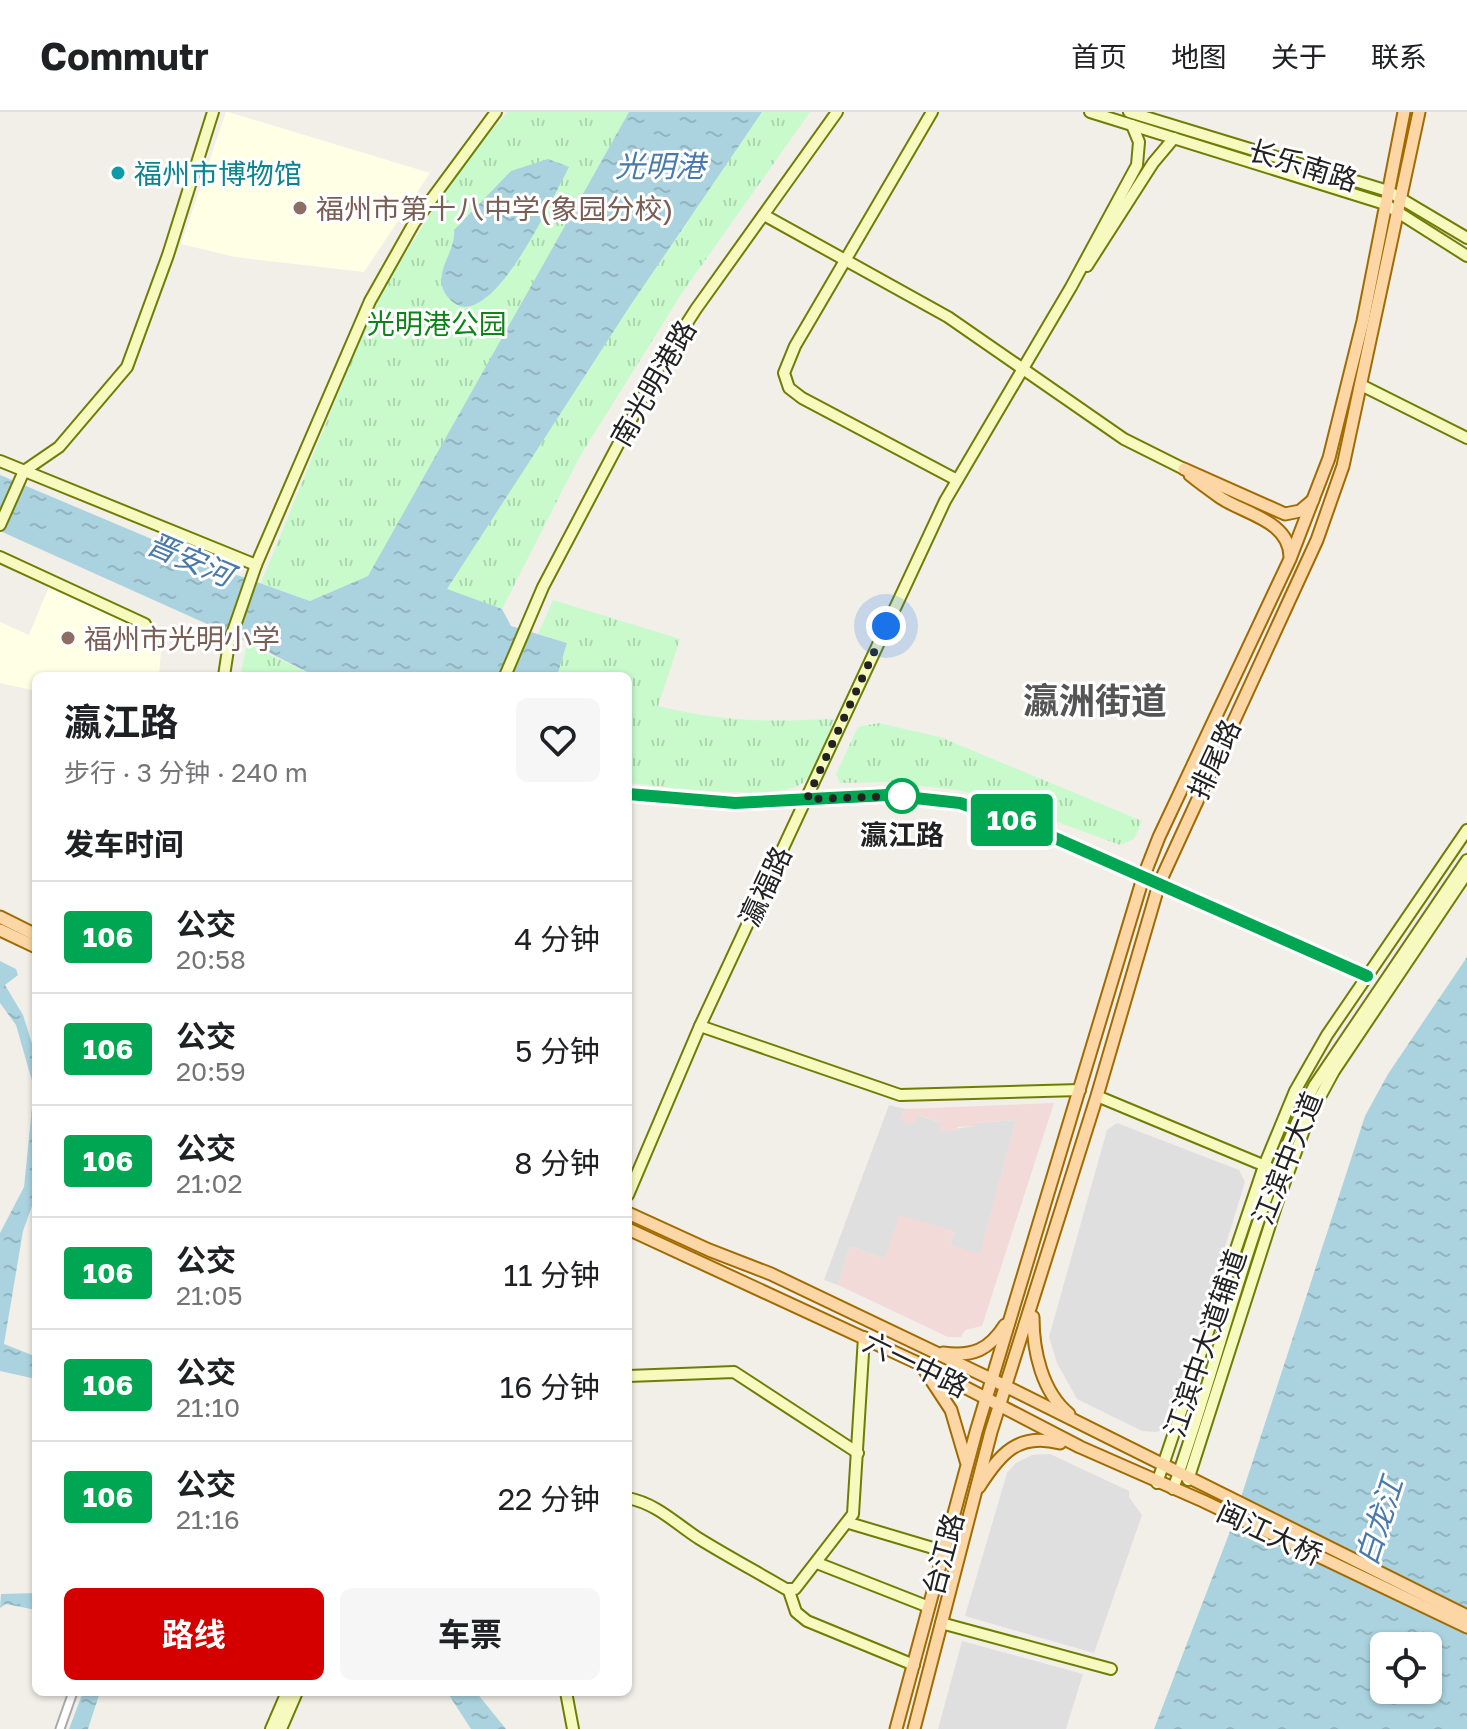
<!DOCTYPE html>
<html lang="zh">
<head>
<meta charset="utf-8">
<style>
  body { margin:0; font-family:"Golos Text","Noto Sans SC",sans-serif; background:#f6f6f6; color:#202124; height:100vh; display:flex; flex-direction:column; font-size:30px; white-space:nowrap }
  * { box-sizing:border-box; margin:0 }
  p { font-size:26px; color:#757577 }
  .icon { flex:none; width:44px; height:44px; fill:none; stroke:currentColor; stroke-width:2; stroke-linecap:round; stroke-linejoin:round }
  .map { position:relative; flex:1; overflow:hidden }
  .sheet { position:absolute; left:32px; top:560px; width:600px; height:1024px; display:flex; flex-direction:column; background:#fff; border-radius:12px; box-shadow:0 2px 6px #0004 }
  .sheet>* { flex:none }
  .badge { padding:0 16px; border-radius:6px; font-size:28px; line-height:52px }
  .tools { position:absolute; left:1370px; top:1520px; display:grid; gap:16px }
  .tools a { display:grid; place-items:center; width:72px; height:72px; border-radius:12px; background:#fff; box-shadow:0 2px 6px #0004; font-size:40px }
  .you { position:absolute; width:40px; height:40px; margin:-20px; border:6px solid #fff; border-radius:50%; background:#1a73e8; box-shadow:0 0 0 12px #1a73e833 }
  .map>.badge { position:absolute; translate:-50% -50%; box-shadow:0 0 0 4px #fff }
  h2 { padding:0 32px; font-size:30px; line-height:72px }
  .round { display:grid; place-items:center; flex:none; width:84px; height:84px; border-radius:12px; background:#f6f6f6 }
  .summary { display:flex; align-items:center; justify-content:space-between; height:136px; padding:0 32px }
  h1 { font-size:38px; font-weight:700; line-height:60px }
  .action { display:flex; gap:16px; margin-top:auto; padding:16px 32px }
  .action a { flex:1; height:92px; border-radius:12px; background:#d40000; color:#fff; font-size:32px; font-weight:700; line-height:92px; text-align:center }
  .action a+a { background:#f6f6f6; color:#202124 }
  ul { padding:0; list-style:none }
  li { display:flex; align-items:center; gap:24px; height:112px; padding:0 32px; border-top:2px solid #e0e0e0 }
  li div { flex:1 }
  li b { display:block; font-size:30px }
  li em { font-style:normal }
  li .badge { min-width:88px; font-weight:700; text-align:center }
  header { display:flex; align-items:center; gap:48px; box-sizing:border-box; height:112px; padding:0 40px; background:#fff; border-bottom:2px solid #e0e0e0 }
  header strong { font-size:38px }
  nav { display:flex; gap:44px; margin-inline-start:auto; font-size:28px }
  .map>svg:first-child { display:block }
  .residential { fill:#e0dfdf }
  .commercial { fill:#f2dad9 }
  .education { fill:#ffffe5 }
  .park { fill:url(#park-tufts) }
  .water { fill:url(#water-ripples); fill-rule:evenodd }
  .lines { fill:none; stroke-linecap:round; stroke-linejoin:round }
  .street-casing { stroke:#a9a9a9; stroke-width:11 }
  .secondary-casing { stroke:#707d05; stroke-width:14 }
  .primary-casing { stroke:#a06b00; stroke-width:15 }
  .street { stroke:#fff; stroke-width:7 }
  .secondary { stroke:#f7fabf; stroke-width:10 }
  .primary { stroke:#fcd6a4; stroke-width:11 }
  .line-casing { stroke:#fff; stroke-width:18 }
  .line { stroke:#00a651; stroke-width:12 }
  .walk { stroke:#222; stroke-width:8; stroke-dasharray:0 14.4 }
  .culture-dot { fill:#0f9aa8; stroke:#fff; stroke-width:3 }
  .education-dot { fill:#8d6e63; stroke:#fff; stroke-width:3 }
  .stop-dot { fill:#fff; stroke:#00a651; stroke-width:4 }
  .labels { text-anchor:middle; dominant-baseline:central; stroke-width:6; stroke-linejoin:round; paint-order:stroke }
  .street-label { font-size:28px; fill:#222; stroke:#fff }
  .culture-label { font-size:28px; fill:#0d838f; stroke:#fff; text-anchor:start }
  .education-label { font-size:28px; fill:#785e54; stroke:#fff; text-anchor:start }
  .park-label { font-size:28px; fill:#0c8416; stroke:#fff }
  .stop-label { font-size:28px; font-weight:bold; fill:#222; stroke:#fff }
  .water-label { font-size:30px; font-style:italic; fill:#4a7aab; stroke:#fff }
  .district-label { font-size:36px; font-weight:bold; fill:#555; stroke:#fff }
</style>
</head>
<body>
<header>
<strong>Commutr</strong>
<nav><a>首页</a><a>地图</a><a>关于</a><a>联系</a></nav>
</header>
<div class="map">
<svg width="1467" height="1617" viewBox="0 0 1467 1617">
  <defs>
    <pattern id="park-tufts" width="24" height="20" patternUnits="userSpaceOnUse" patternTransform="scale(2)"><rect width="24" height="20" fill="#c8facc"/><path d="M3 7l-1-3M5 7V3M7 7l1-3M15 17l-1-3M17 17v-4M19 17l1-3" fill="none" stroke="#acd6af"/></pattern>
    <pattern id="water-ripples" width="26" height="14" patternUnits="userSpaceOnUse" patternTransform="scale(2)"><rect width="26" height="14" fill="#aad3df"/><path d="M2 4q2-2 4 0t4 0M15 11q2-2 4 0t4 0" fill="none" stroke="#92b5bf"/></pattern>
  </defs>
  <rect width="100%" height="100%" fill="#f2efe9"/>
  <g class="residential">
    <polygon points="889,993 905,997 900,1008 918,1003 941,1011 940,1019 974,1014 975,1011 1016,1008 980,1143 950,1133 954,1120 884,1147 850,1134 838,1173 824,1168"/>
    <polygon points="1117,1011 1239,1058 1245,1070 1169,1316 1156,1320 1142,1319 1077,1287 1057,1251 1049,1225 1107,1018"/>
    <polygon points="1050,1342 1129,1379 1129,1385 1142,1403 1094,1541 965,1504 1007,1361 1016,1351 1032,1343"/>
    <polygon points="962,1529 1083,1562 1066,1617 938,1617"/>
  </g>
  <polygon class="commercial" points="1054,991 982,1214 965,1218 961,1225 948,1225 838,1173 850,1134 884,1147 900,1103 954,1119 950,1133 980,1142 1016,1008 975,1011 975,1014 957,1015 957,1019 940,1020 941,1011 919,1003 913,1013 900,1008 905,997"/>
  <g class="education">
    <polygon points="226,0 228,0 430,61 364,160 235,145 181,132"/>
    <polygon points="50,472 144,510 135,529 161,539 159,564 36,564 36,579 0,571 0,510 29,523"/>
  </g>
  <g class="park">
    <polygon points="508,0 629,0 369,464 310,489 261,471 378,184 466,47"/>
    <polygon points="762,0 810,0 682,181 580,344 502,497 446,478 630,194"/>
    <path d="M553 488 680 527 658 594C724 610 766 610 834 607 826 626 819 661 801 672 774 690 662 674 628 671V564H557L567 531 538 522Z"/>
    <polygon points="247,532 315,564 240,564"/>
    <polygon points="878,611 940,625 1142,709 1134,727 1120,733 998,688 957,678 888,670 840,671 836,662 858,615"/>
  </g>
  <g class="water">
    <polygon points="629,0 762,0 630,194 447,477 502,497 511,514 567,531 557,564 315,564 258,535 0,419 0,363 237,463 310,489 368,464"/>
    <path d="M548 47 569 55C553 85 499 205 460 194 452 191 446 184 443 177 436 156 456 139 454 118L511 59Z"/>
    <path d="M1467 845V1617H1154L1229 1422 1365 1004 1388 962ZM1384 1534H1428V1578H1384Z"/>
    <polygon points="0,849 16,857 18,863 5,873 23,903 36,944 36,1083 23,1119 4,1232 32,1243 36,1239 36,1267 0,1259 0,1121 24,1075 34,976 16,913 0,891"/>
    <polygon points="36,1481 36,1498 6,1492 0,1496 1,1482"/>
    <polygon points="83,1580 100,1580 88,1617 69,1617"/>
    <polygon points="447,1580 476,1580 506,1617 471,1617"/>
  </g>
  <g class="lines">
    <g class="street-casing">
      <polyline id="street" points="60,1617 73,1580"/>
    </g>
    <g class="secondary-casing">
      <g id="secondary">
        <polyline points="932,0 795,234 784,261 789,276 802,286 957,368"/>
        <polyline points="1090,0 1385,92 1467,144"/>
        <polyline points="1129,0 1388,79 1467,126"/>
        <polyline points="764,103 948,205 1124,327 1184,357"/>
        <polyline points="1087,154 1153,51 1174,26"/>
        <polyline points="1361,273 1467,326"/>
        <polyline points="0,349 256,453"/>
        <polyline points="0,413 24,359 59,335 127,255 168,143 213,0"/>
        <polyline points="0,445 145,512"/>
        <polyline points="224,564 229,531 256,453 370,189 414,111 496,0"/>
        <polyline points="505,564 543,475 660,253 696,197 837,0"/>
        <polyline points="628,682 735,691 888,683 960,691 1037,718 1367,864"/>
        <polyline points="700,914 900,983 1080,978"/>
        <polyline points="1097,984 1270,1056"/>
        <polyline points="628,1083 700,914 945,389 1071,175 1137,53 1139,30 1132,13"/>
        <polyline points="628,1264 734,1260 858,1341"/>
        <polyline points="1188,1368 1277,1091 1308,1007 1334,959 1467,761"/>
        <polyline points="1157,1371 1264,1054 1295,979 1327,923 1467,718"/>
        <path d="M1173 1377C1221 1244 1250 1101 1314 974L1467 748"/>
        <path d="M628 1386C657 1392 675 1411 698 1426 727 1444 757 1460 786 1477H795L853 1402 864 1225"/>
        <polyline points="849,1411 943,1439"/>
        <polyline points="817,1451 929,1495"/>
        <polyline points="789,1479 796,1500 807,1509 914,1553"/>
        <polyline points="941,1511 1111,1557"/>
        <polyline points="566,1580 573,1617"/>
        <polyline points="271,1617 287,1580"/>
        <polyline points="281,1617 297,1580"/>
      </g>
    </g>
    <g class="primary-casing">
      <g id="primary">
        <polyline points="1184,357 1285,402 1300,399 1313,388"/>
        <path d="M1190 363C1200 371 1211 379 1221 386 1245 402 1290 409 1290 445"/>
        <polyline points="0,805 36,823"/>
        <polyline points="0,818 36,835"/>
        <polyline points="628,1101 709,1138 771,1162 993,1268 1467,1504"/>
        <polyline points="628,1117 922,1253 1080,1335 1203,1389 1467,1515"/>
        <path d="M1033 1205C1033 1239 1042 1280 1069 1302"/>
        <path d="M943 1241C973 1245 989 1238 1005 1213"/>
        <polyline points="922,1254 951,1298 966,1349"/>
        <path d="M979 1375C1000 1342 1018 1320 1060 1331"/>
        <polyline points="896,1617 976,1320 1143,766 1159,725 1290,447 1329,346 1363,209 1404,0"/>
        <polyline points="914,1617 991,1320 1097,984 1159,772 1317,428 1343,354 1419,0"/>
      </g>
    </g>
    <use href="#street" class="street"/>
    <use href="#secondary" class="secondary"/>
    <use href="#primary" class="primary"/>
  </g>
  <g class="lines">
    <g class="line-casing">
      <polyline id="line" points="628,682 735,691 888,683 960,691 1037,718 1367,864"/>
    </g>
    <use href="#line" class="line"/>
    <polyline class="walk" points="886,514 807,687 902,684"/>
  </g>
  <circle class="culture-dot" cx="118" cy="61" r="8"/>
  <g class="education-dot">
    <circle cx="300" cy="96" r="8"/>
    <circle cx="68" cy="526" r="8"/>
  </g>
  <circle class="stop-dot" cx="902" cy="684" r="16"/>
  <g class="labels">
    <g class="street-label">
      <text transform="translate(1303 53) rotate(17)">长乐南路</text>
      <text transform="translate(653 271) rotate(-60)">南光明港路</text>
      <text transform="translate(1214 647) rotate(-65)">排尾路</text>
      <text transform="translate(765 774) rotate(-65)">瀛福路</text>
      <text transform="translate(1287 1046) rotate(-68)">江滨中大道</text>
      <text transform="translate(1205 1231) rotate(-71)">江滨中大道辅道</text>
      <text transform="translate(916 1252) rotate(26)">六一中路</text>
      <text transform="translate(1270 1421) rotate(25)">闽江大桥</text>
      <text transform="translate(943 1442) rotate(-75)">台江路</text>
    </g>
    <g class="culture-label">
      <text x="134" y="61">福州市博物馆</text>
    </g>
    <g class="education-label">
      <text x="316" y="96">福州市第十八中学(象园分校)</text>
      <text x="84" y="526">福州市光明小学</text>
    </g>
    <g class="park-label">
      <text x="437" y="211">光明港公园</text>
    </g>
    <g class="stop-label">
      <text x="902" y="722">瀛江路</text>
    </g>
    <g class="water-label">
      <text x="660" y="54">光明港</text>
      <text transform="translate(190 447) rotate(23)">晋安河</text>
      <text transform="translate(1379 1409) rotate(-72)">白龙江</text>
    </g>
    <g class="district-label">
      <text x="1095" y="588">瀛洲街道</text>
    </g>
  </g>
</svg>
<div class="tools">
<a><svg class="icon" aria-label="locate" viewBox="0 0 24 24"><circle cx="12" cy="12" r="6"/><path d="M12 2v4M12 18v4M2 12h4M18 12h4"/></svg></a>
</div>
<div class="you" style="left:886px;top:514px"></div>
<b class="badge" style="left:1012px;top:708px;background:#00a651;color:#fff">106</b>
<section class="sheet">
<div class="summary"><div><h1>瀛江路</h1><p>步行 · 3 分钟 · 240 m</p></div><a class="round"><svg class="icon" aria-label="heart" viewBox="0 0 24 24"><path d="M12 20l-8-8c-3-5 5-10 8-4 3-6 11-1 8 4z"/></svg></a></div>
<h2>发车时间</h2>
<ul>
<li><span class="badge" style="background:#00a651;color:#fff">106</span><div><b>公交</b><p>20:58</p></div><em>4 分钟</em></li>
<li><span class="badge" style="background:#00a651;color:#fff">106</span><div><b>公交</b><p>20:59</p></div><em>5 分钟</em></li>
<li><span class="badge" style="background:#00a651;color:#fff">106</span><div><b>公交</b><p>21:02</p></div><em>8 分钟</em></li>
<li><span class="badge" style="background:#00a651;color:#fff">106</span><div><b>公交</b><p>21:05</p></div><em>11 分钟</em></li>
<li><span class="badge" style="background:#00a651;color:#fff">106</span><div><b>公交</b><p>21:10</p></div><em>16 分钟</em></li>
<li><span class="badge" style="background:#00a651;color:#fff">106</span><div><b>公交</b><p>21:16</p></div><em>22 分钟</em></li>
</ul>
<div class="action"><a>路线</a><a>车票</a></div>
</section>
</div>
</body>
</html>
